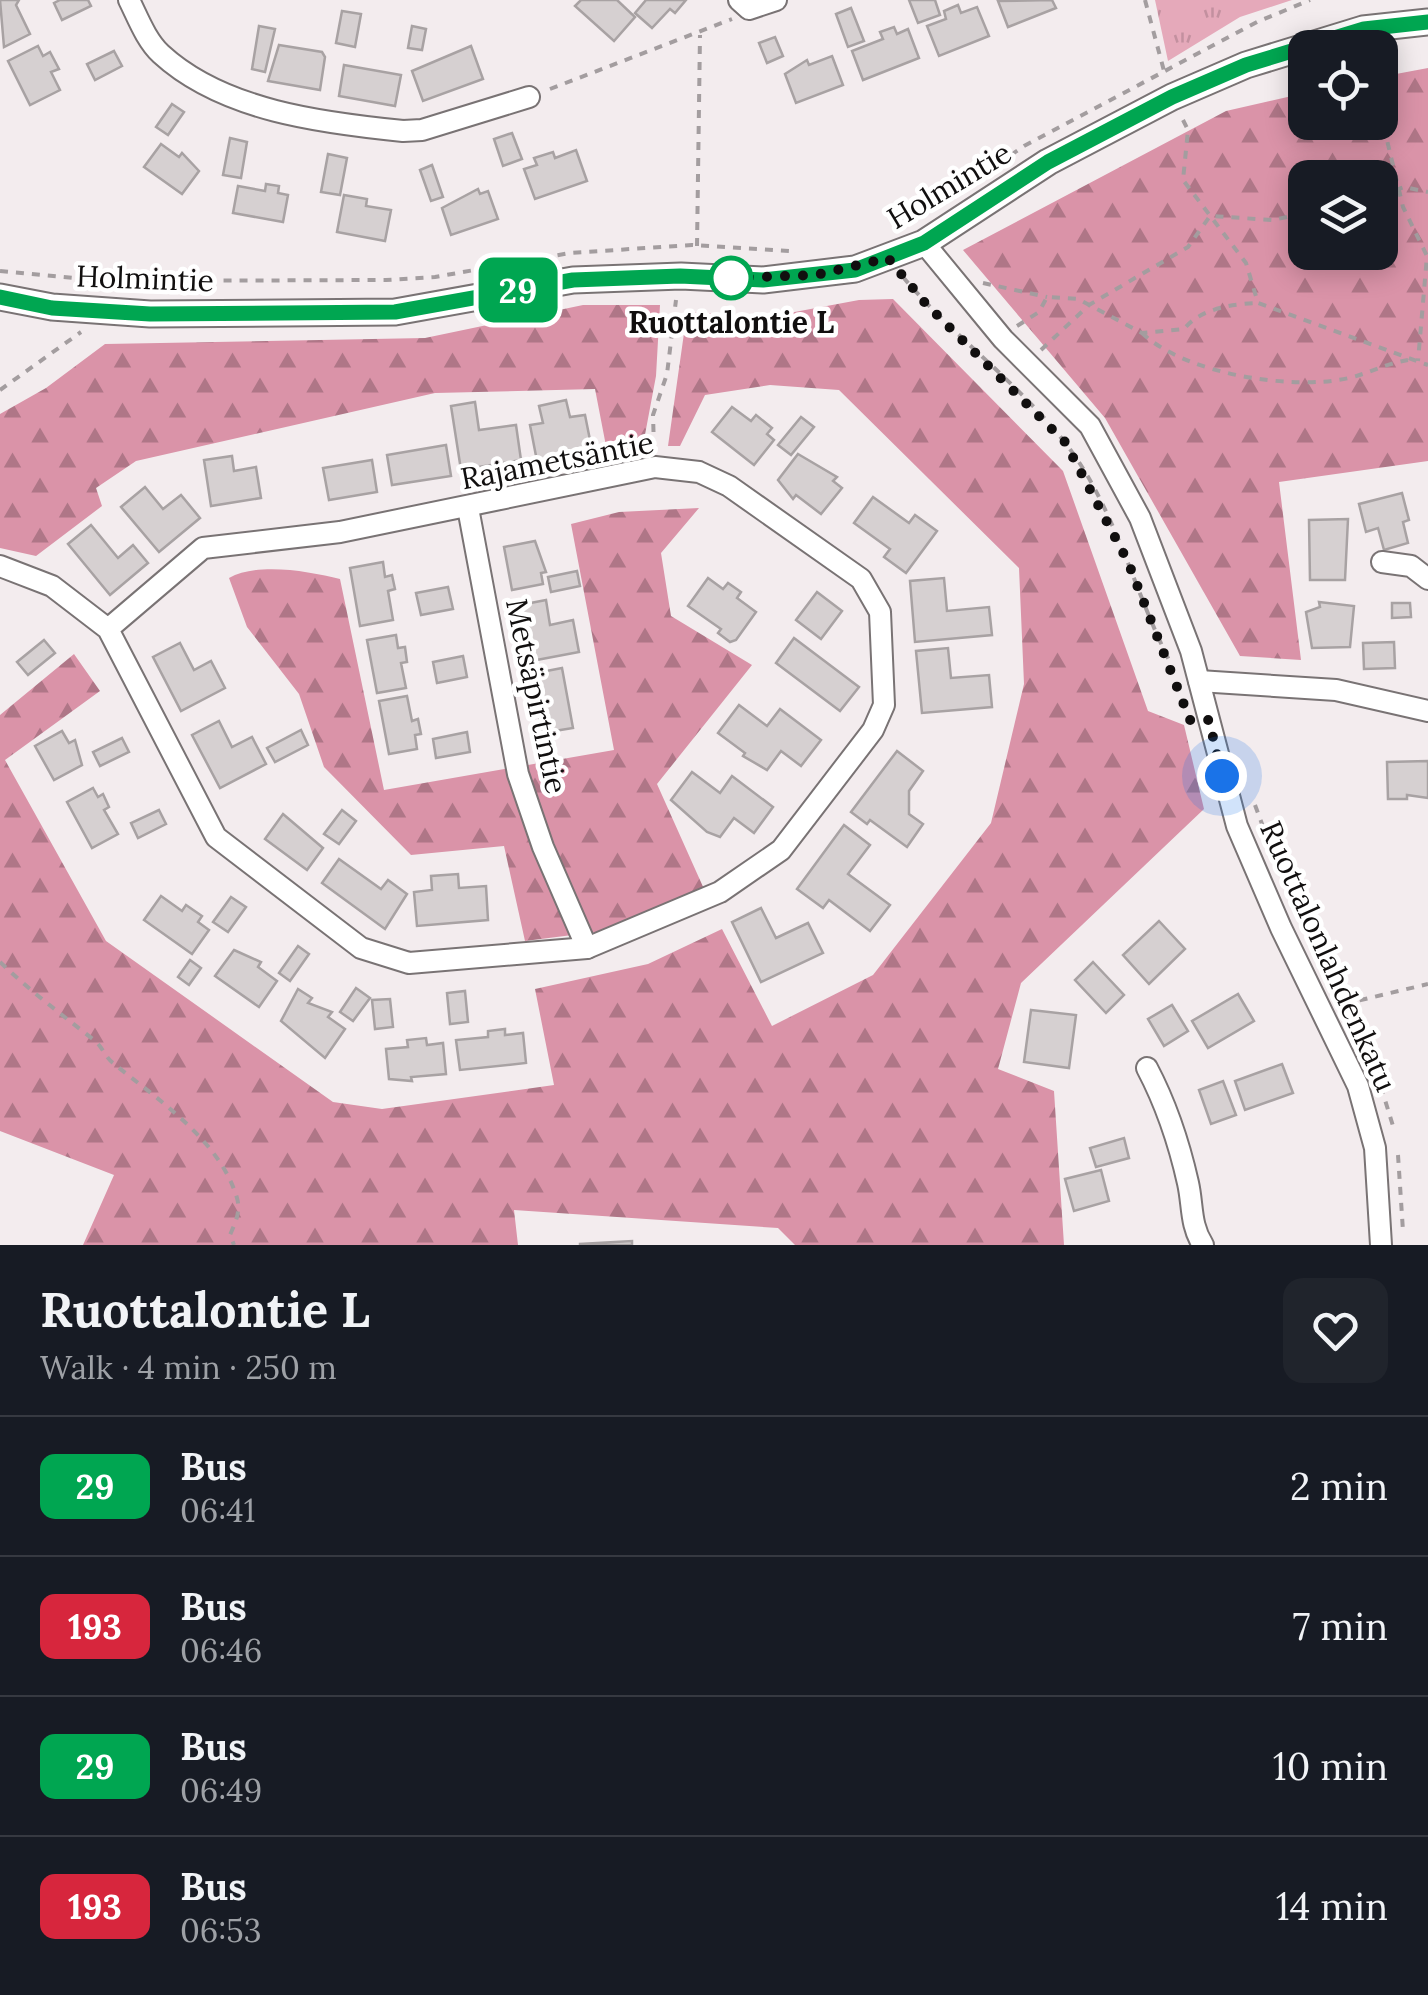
<!DOCTYPE html>
<html lang="en">
<head>
<meta charset="utf-8">
<style>
  body { margin:0; font-family:Lora,serif; background:#20242c; color:#f1f3f6; height:100vh; display:flex; flex-direction:column; font-size:38px; white-space:nowrap }
  * { box-sizing:border-box; margin:0 }
  p { font-size:32px; color:#9ea1a6 }
  .icon { flex:none; width:55px; height:55px; fill:none; stroke:currentColor; stroke-width:2; stroke-linecap:round; stroke-linejoin:round }
  .map { position:relative; height:1245px; overflow:hidden }
  .panel { display:flex; flex-direction:column; background:#171b24; flex:1 }
  .panel>* { flex:none }
  .badge { padding:0 20px; border-radius:15px; font-size:35px; line-height:65px }
  .tools { position:absolute; left:1288px; top:30px; display:grid; gap:20px }
  .tools a { display:grid; place-items:center; width:110px; height:110px; border-radius:20px; background:#171b24; box-shadow:0 5px 25px #0003; font-size:50px }
  .you { position:absolute; width:50px; height:50px; margin:-25px; border:8px solid #fff; border-radius:50%; background:#1a73e8; box-shadow:0 0 0 15px #1a73e833 }
  .map>.badge { position:absolute; translate:-50% -50%; box-shadow:0 0 0 5px #fff }
  .round { display:grid; place-items:center; flex:none; width:105px; height:105px; border-radius:20px; background:#20242c }
  .headline { display:flex; align-items:center; justify-content:space-between; height:170px; padding:0 40px }
  h1 { font-size:48px; font-weight:800; line-height:75px }
  ul { padding:0; list-style:none }
  li { display:flex; align-items:center; gap:30px; height:140px; padding:0 40px; border-top:2px solid #363941 }
  li div { flex:1 }
  li b { display:block; font-size:38px }
  li em { font-style:normal }
  li .badge { min-width:110px; font-weight:700; text-align:center }
  .map>svg:first-child { display:block }
  .forest { fill:url(#forest-firs); fill-rule:evenodd }
  .park { fill:url(#park-tufts) }
  .building { fill:#d6d0d1; stroke:#a8a2a3; stroke-width:2.5 }
  .lines { fill:none; stroke-linecap:round; stroke-linejoin:round }
  .minor-casing { stroke:#797374; stroke-width:24 }
  .tertiary-casing { stroke:#797374; stroke-width:29 }
  .path { stroke:#a39d9f; stroke-width:4; stroke-dasharray:8 8; stroke-linecap:butt }
  .minor { stroke:#fff; stroke-width:20 }
  .tertiary { stroke:#fff; stroke-width:25 }
  .line-casing { stroke:#fff; stroke-width:22 }
  .line { stroke:#00a651; stroke-width:15 }
  .walk { stroke:#110f0f; stroke-width:10; stroke-dasharray:0 18 }
  .stop-dot { fill:#fff; stroke:#00a651; stroke-width:5 }
  .labels { text-anchor:middle; dominant-baseline:central; stroke-width:9; stroke-linejoin:round; paint-order:stroke }
  .street-label { font-size:30px; fill:#110f0f; stroke:#fff }
  .stop-label { font-size:30px; font-weight:bold; fill:#110f0f; stroke:#fff }
</style>
</head>
<body>
<div class="map">
<svg width="1428" height="1245" viewBox="0 0 1428 1245">
  <defs>
    <pattern id="forest-firs" width="22" height="20" patternUnits="userSpaceOnUse" patternTransform="scale(2.5)"><rect width="22" height="20" fill="#da93a8"/><path d="M5 1l3.5 6h-7zM16 11l3.5 6h-7z" fill="#af7687"/></pattern>
    <pattern id="park-tufts" width="24" height="20" patternUnits="userSpaceOnUse" patternTransform="scale(2.5)"><rect width="24" height="20" fill="#e5a9ba"/><path d="M3 7l-1-3M5 7V3M7 7l1-3M15 17l-1-3M17 17v-4M19 17l1-3" fill="none" stroke="#c3909f"/></pattern>
  </defs>
  <rect width="100%" height="100%" fill="#f3ecee"/>
  <g class="forest">
    <path d="M1428 68V461L1279 482 1301 660 1240 656 1105 418 963 250 1226 111 1305 93V122H1380V77ZM1305 178H1380V252H1305Z"/>
    <polygon points="893,299 1063,471 1148,711 1184,725 1204,809 1021,983 998,1069 1054,1091 1064,1245 795,1245 778,1228 514,1210 518,1245 83,1245 114,1175 0,1131 0,715 74,654 100,691 5,760 106,941 333,1102 382,1109 554,1085 535,989 648,964 722,929 772,1026 873,975 991,823 1024,684 1019,568 839,390 770,385 705,395 680,446 668,446 687,312 773,316 859,300"/>
    <polygon points="583,305 660,305 656,376 638,472 612,477 595,389 435,393 136,461 96,488 102,506 36,556 0,548 0,414 46,388 105,344 425,338"/>
    <path d="M699 508 661 553 671 616 752 665 657 784 704 889 604 931 525 941 504 846 411 855 324 767 299 694 247 627 229 578C257 562 309 571 340 579L384 790 614 750 571 524 619 512Z"/>
  </g>
  <polygon class="park" points="1155,0 1292,0 1240,17 1168,61"/>
  <g class="building">
    <polygon points="0,0 19,0 16,5 30,34 4,47"/>
    <polygon points="60,0 88,0 91,6 62,20 54,3"/>
    <polygon points="581,0 617,0 635,17 614,41 575,6"/>
    <polygon points="646,0 645,0 686,0 675,13 670,9 652,28 635,13"/>
    <polygon points="909,0 935,0 940,15 918,23"/>
    <polygon points="1052,0 1056,8 1008,27 998,1"/>
    <polygon points="958,5 961,13 977,7 989,36 939,56 927,26 946,19 944,11"/>
    <polygon points="851,8 864,41 848,47 836,14"/>
    <polygon points="342,11 361,14 355,47 336,43"/>
    <polygon points="259,26 275,29 265,72 252,69"/>
    <polygon points="412,26 426,29 422,50 408,48"/>
    <polygon points="894,27 897,34 908,29 919,58 863,80 852,51 883,39 880,32"/>
    <polygon points="775,37 783,56 767,63 759,43"/>
    <polygon points="279,45 322,52 325,57 320,90 268,81"/>
    <polygon points="38,46 43,56 50,52 59,69 51,72 60,90 30,105 8,61"/>
    <polygon points="471,46 483,79 423,101 412,71"/>
    <polygon points="114,51 122,66 95,80 87,64"/>
    <polygon points="832,56 843,85 796,103 785,74 807,60 809,65"/>
    <polygon points="344,65 401,75 395,106 339,96"/>
    <polygon points="172,104 184,112 168,135 156,127"/>
    <polygon points="512,133 522,159 503,166 494,139"/>
    <polygon points="230,138 247,142 241,178 223,175"/>
    <polygon points="161,144 179,157 182,153 199,171 182,194 144,167"/>
    <polygon points="576,150 587,181 535,199 524,169 537,165 534,158 553,152 555,158"/>
    <polygon points="328,154 347,158 340,195 321,192"/>
    <polygon points="432,165 443,197 431,201 420,170"/>
    <polygon points="266,184 279,186 278,193 288,195 283,222 233,213 238,186 265,191"/>
    <polygon points="478,189 480,194 488,191 498,219 451,235 442,208"/>
    <polygon points="344,195 367,199 366,206 391,210 385,241 337,232"/>
    <polygon points="566,400 570,417 585,415 592,450 537,461 530,425 543,423 539,406"/>
    <polygon points="475,402 479,430 516,425 521,460 461,470 451,406"/>
    <polygon points="732,407 751,421 756,415 772,428 767,434 774,440 754,465 712,432"/>
    <polygon points="801,417 814,427 791,455 778,445"/>
    <polygon points="446,445 451,476 392,485 387,455"/>
    <polygon points="798,454 837,477 833,481 842,488 821,514 796,495 793,499 778,480"/>
    <polygon points="232,456 234,471 256,467 261,498 211,506 204,460"/>
    <polygon points="372,460 377,492 329,500 323,468"/>
    <polygon points="145,487 163,509 181,495 200,518 159,552 121,507"/>
    <polygon points="1402,493 1409,520 1403,522 1408,543 1384,550 1378,528 1366,532 1359,504"/>
    <polygon points="873,497 909,523 915,515 937,531 906,573 884,557 890,549 854,523"/>
    <polygon points="1348,519 1345,580 1310,580 1309,520"/>
    <polygon points="91,525 118,558 133,545 148,563 110,595 68,544"/>
    <polygon points="535,541 546,572 541,573 543,584 512,590 504,547"/>
    <polygon points="383,562 385,577 392,575 395,589 388,591 393,620 360,626 350,568"/>
    <polygon points="577,571 580,586 551,592 548,577"/>
    <polygon points="708,578 723,589 728,583 741,592 737,598 756,612 736,640 730,642 718,633 721,629 688,606"/>
    <polygon points="944,578 947,611 989,607 992,635 915,642 910,581"/>
    <polygon points="448,587 453,609 421,615 416,593"/>
    <polygon points="817,592 842,611 821,639 796,620"/>
    <polygon points="546,600 550,625 573,620 579,652 526,662 515,606"/>
    <polygon points="1319,602 1354,606 1350,647 1312,648 1306,612 1320,607"/>
    <polygon points="1392,603 1410,603 1411,617 1392,618"/>
    <polygon points="396,635 398,648 405,647 407,662 401,663 406,688 377,693 367,640"/>
    <polygon points="794,638 859,687 840,711 776,663"/>
    <polygon points="44,640 55,653 28,675 17,662"/>
    <polygon points="1394,642 1395,668 1364,669 1363,643"/>
    <polygon points="180,643 194,670 211,661 225,688 181,711 153,657"/>
    <polygon points="948,648 951,678 989,675 992,707 922,713 916,651"/>
    <polygon points="463,656 467,677 437,683 433,662"/>
    <polygon points="562,668 573,728 542,733 531,674"/>
    <polygon points="407,696 412,721 418,719 421,734 415,735 417,749 389,754 379,701"/>
    <polygon points="739,705 767,726 780,709 821,740 801,766 781,751 767,770 743,756 745,753 718,733"/>
    <polygon points="219,721 232,747 252,737 266,764 220,788 192,735"/>
    <polygon points="301,730 308,745 275,762 267,748"/>
    <polygon points="62,731 69,743 75,740 82,765 54,780 35,746"/>
    <polygon points="467,732 470,752 436,758 433,739"/>
    <polygon points="122,738 129,752 100,766 93,752"/>
    <polygon points="897,751 923,771 909,791 909,814 923,824 907,847 870,820 867,824 851,812"/>
    <polygon points="1428,761 1428,798 1407,795 1407,799 1388,799 1387,762"/>
    <polygon points="692,772 720,793 732,776 773,807 754,833 734,818 720,837 707,832 671,800"/>
    <polygon points="93,788 98,797 103,794 109,807 104,810 118,834 92,848 67,802"/>
    <polygon points="159,810 166,824 138,838 131,823"/>
    <polygon points="342,810 356,821 339,844 324,834"/>
    <polygon points="283,814 323,848 307,870 265,839"/>
    <polygon points="844,825 870,845 848,874 890,905 870,931 829,900 823,908 797,889"/>
    <polygon points="339,859 381,889 388,880 407,894 385,929 322,883"/>
    <polygon points="458,874 459,888 486,886 488,920 417,926 414,892 432,890 431,876"/>
    <polygon points="161,896 182,911 186,905 202,916 198,922 209,930 192,954 144,920"/>
    <polygon points="231,897 246,907 228,932 213,922"/>
    <polygon points="761,908 776,938 808,923 823,953 761,982 732,922"/>
    <polygon points="1159,921 1185,949 1149,984 1123,955"/>
    <polygon points="298,946 309,954 290,981 279,973"/>
    <polygon points="234,950 261,962 258,967 277,981 259,1007 215,976"/>
    <polygon points="190,960 201,968 189,985 178,977"/>
    <polygon points="1093,962 1124,995 1106,1013 1075,980"/>
    <polygon points="356,988 370,998 353,1021 340,1012"/>
    <polygon points="298,989 312,998 308,1003 332,1012 328,1017 345,1029 325,1058 281,1021"/>
    <polygon points="465,991 468,1022 450,1024 447,993"/>
    <polygon points="1238,994 1254,1021 1208,1048 1192,1021"/>
    <polygon points="390,999 393,1027 375,1029 372,1000"/>
    <polygon points="1172,1005 1188,1031 1164,1046 1148,1019"/>
    <polygon points="1031,1010 1076,1015 1069,1068 1024,1062"/>
    <polygon points="505,1029 505,1035 523,1033 526,1063 460,1070 456,1040 488,1037 488,1031"/>
    <polygon points="426,1038 427,1045 443,1043 446,1074 411,1077 412,1081 389,1079 386,1049 408,1047 407,1040"/>
    <polygon points="1282,1064 1293,1093 1245,1110 1235,1081"/>
    <polygon points="1223,1081 1236,1115 1211,1124 1199,1090"/>
    <polygon points="1124,1138 1129,1158 1096,1167 1090,1148"/>
    <polygon points="1101,1170 1109,1201 1074,1211 1065,1179"/>
    <polygon points="632,1241 632,1245 580,1245 580,1244"/>
  </g>
  <g class="lines">
    <g class="minor-casing">
      <g id="minor">
        <path d="M129 0C138 18 146 40 161 54 223 111 323 123 403 131L422 130 529 97"/>
        <polyline points="739,0 749,9 776,0"/>
        <polyline points="924,243 1003,339 1090,426 1140,518 1191,651 1237,826 1281,928 1358,1086 1375,1148 1381,1245"/>
        <polyline points="468,508 518,774 543,847 587,948"/>
        <polyline points="1382,562 1411,566 1428,579"/>
        <polyline points="0,566 52,586 108,629 216,837 361,948 409,963 587,948 720,892 781,850 873,730 884,705 880,612 861,579 729,486 699,472 655,467 340,532 203,548 108,629"/>
        <polyline points="1199,681 1336,690 1428,711"/>
        <path d="M1147 1068C1166 1104 1179 1143 1188 1183 1193 1205 1190 1225 1203 1245"/>
      </g>
    </g>
    <g class="tertiary-casing">
      <polyline id="tertiary" points="0,297 52,307 150,314 395,312 573,280 681,276 763,280 855,269 924,243 1048,162 1172,97 1246,65 1363,29 1428,22"/>
    </g>
    <g class="path">
      <polyline points="1145,0 1164,71"/>
      <polyline points="550,89 732,19"/>
      <polyline points="1380,111 1403,207 1427,256 1418,361"/>
      <polyline points="1183,120 1188,130 1183,180 1246,263 1258,303 1428,365"/>
      <polyline points="971,182 1024,146 1257,22 1310,0"/>
      <polyline points="1380,196 1404,187 1428,192"/>
      <polyline points="697,246 700,35"/>
      <polyline points="0,271 108,281 386,280 435,277 570,253 692,245 790,251"/>
      <path d="M903 277C952 335 1015 380 1063 440 1115 505 1134 593 1172 666"/>
      <polyline points="983,283 1047,297"/>
      <path d="M1017 326 1039 312 1047 297 1078 299 1142 333 1184 329C1201 308 1233 304 1258 303"/>
      <path d="M1142 333C1185 374 1292 391 1349 378 1370 373 1384 364 1408 360"/>
      <polyline points="1041,350 1089,305 1188,247 1210,216 1273,220 1305,213"/>
      <polyline points="0,390 81,332"/>
      <polyline points="654,448 653,415 667,374 676,300"/>
      <polyline points="1255,805 1269,843"/>
      <polyline points="1293,898 1374,1064 1393,1126"/>
      <path d="M0 962C30 991 61 1014 94 1040 102 1046 105 1057 113 1063 157 1099 220 1140 237 1198 241 1212 235 1223 230 1235L234 1245"/>
      <polyline points="1344,1004 1428,984"/>
      <polyline points="1398,1155 1403,1231"/>
    </g>
    <use href="#minor" class="minor"/>
    <use href="#tertiary" class="tertiary"/>
  </g>
  <g class="lines">
    <g class="line-casing">
      <polyline id="line" points="0,297 52,308 150,314 395,312 573,280 680,276 763,280 855,270 924,243 1048,162 1172,97 1246,65 1364,29 1428,22"/>
    </g>
    <use href="#line" class="line"/>
    <polyline class="walk" points="731,278 816,275 888,258 926,304 1065,442 1128,562 1190,720 1209,720 1222,776"/>
  </g>
  <circle class="stop-dot" cx="731" cy="278" r="20"/>
  <g class="labels">
    <g class="street-label">
      <text transform="translate(949 185) rotate(-31)">Holmintie</text>
      <text transform="translate(145 278) rotate(2)">Holmintie</text>
      <text transform="translate(557 460) rotate(-11)">Rajametsäntie</text>
      <text transform="translate(537 696) rotate(78)">Metsäpirtintie</text>
      <text transform="translate(1329 956) rotate(66)">Ruottalonlahdenkatu</text>
    </g>
    <g class="stop-label">
      <text x="731" y="322">Ruottalontie L</text>
    </g>
  </g>
</svg>
<div class="tools">
<a><svg class="icon" aria-label="locate" viewBox="0 0 24 24"><circle cx="12" cy="12" r="6"/><path d="M12 2v4M12 18v4M2 12h4M18 12h4"/></svg></a>
<a><svg class="icon" aria-label="layers" viewBox="0 0 24 24"><path d="M12 4l9 5-9 5-9-5zM3 14l9 5 9-5"/></svg></a>
</div>
<div class="you" style="left:1222px;top:776px"></div>
<b class="badge" style="left:518px;top:290px;background:#00a651;color:#fff">29</b>
</div>
<section class="panel">
<div class="headline"><div><h1>Ruottalontie L</h1><p>Walk · 4 min · 250 m</p></div><a class="round"><svg class="icon" aria-label="heart" viewBox="0 0 24 24"><path d="M12 20l-8-8c-3-5 5-10 8-4 3-6 11-1 8 4z"/></svg></a></div>
<ul>
<li><span class="badge" style="background:#00a651;color:#fff">29</span><div><b>Bus</b><p>06:41</p></div><em>2 min</em></li>
<li><span class="badge" style="background:#d7263d;color:#fff">193</span><div><b>Bus</b><p>06:46</p></div><em>7 min</em></li>
<li><span class="badge" style="background:#00a651;color:#fff">29</span><div><b>Bus</b><p>06:49</p></div><em>10 min</em></li>
<li><span class="badge" style="background:#d7263d;color:#fff">193</span><div><b>Bus</b><p>06:53</p></div><em>14 min</em></li>
</ul>
</section>
</body>
</html>
